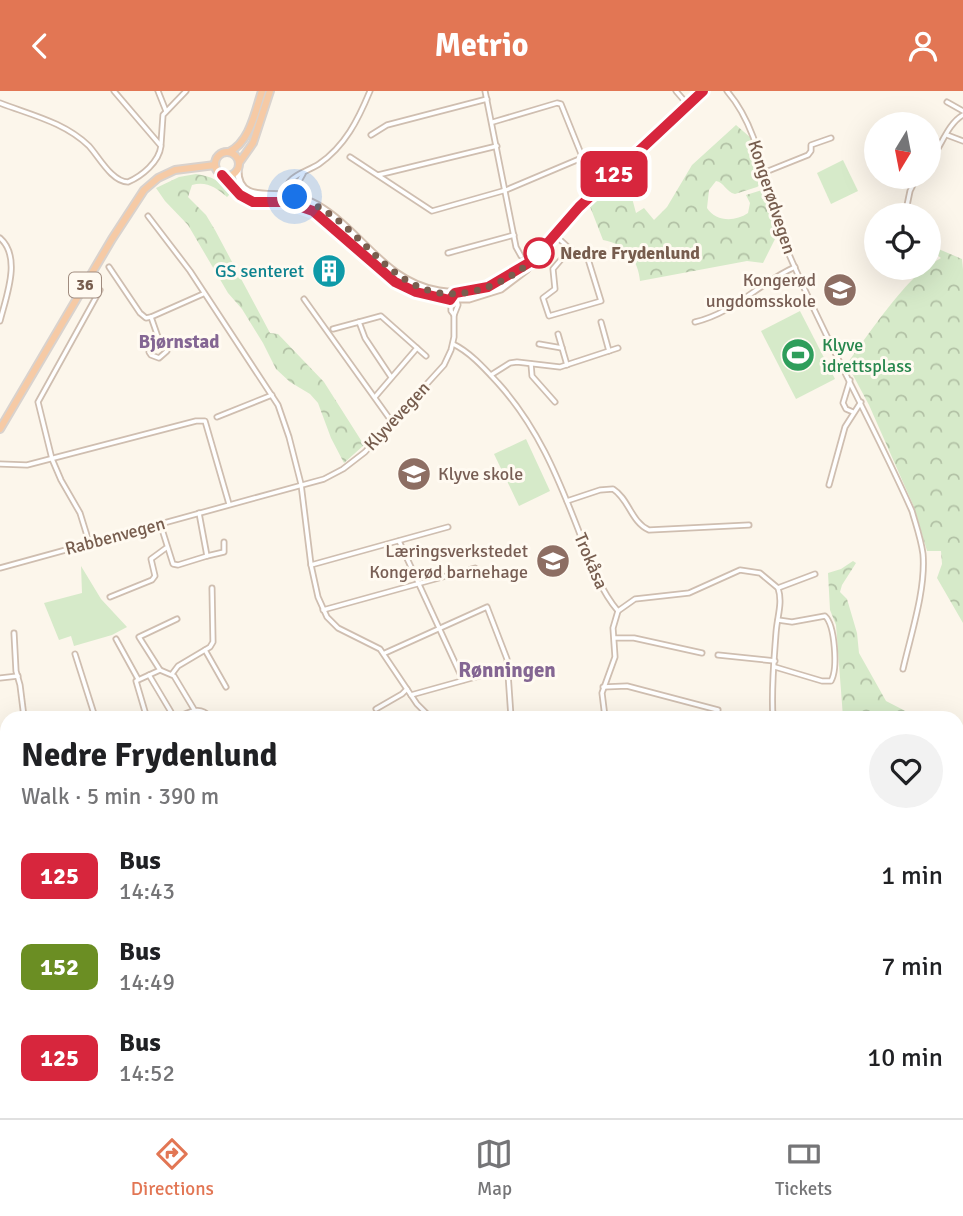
<!DOCTYPE html>
<html lang="en">
<head>
<meta charset="utf-8">
<style>
  body { margin:0; font-family:Signika,sans-serif; background:#f2f2f2; color:#202124; height:100vh; display:flex; flex-direction:column; font-size:26px; white-space:nowrap }
  * { box-sizing:border-box; margin:0 }
  p { font-size:23px; color:#757577 }
  .icon { flex:none; width:38px; height:38px; fill:none; stroke:currentColor; stroke-width:2; stroke-linecap:round; stroke-linejoin:round }
  .map { position:relative; flex:1; overflow:hidden }
  .sheet { position:absolute; left:0px; top:620px; width:964px; height:408px; display:flex; flex-direction:column; background:#fff; border-radius:21px 21px 0 0; box-shadow:0 7px 28px #0002 }
  .sheet>* { flex:none }
  .badge { padding:0 14px; border-radius:10px; font-size:24px; line-height:46px }
  .needle { width:46px; rotate:190deg }
  .controls { position:absolute; left:864px; top:21px; display:grid; gap:14px }
  .controls a { display:grid; place-items:center; width:77px; height:77px; border-radius:50%; background:#fff; box-shadow:0 7px 28px #0002; font-size:35px }
  .you { position:absolute; width:35px; height:35px; margin:-18px; border:5px solid #fff; border-radius:50%; background:#1a73e8; box-shadow:0 0 0 10px #1a73e833 }
  .map>.badge { position:absolute; translate:-50% -50%; box-shadow:0 0 0 4px #fff }
  .round { display:grid; place-items:center; flex:none; width:74px; height:74px; border-radius:37px; background:#f2f2f2 }
  .head { display:flex; align-items:center; justify-content:space-between; height:119px; padding:0 21px }
  h1 { font-size:33px; font-weight:700; line-height:52px }
  ul { padding:0; list-style:none }
  li { display:flex; align-items:center; gap:21px; height:91px; padding:0 21px }
  li div { flex:1 }
  li b { display:block; font-size:26px }
  li em { font-style:normal }
  li .badge { min-width:77px; font-weight:700; text-align:center }
  header { display:flex; justify-content:space-between; align-items:center; height:91px; padding:0 21px; background:#e27654; color:#fff; font-size:32px; font-weight:700 }
  .tabs { display:flex; justify-content:space-around; align-items:center; height:98px; border-top:2px solid #e0e0e0; background:#fff; font-size:19px; color:#757577 }
  .tabs a { display:grid; justify-items:center; gap:4px }
  .tabs .selected { color:#e27654 }
  .map>svg:first-child { display:block }
  .forest { fill:url(#forest-crowns) }
  .park { fill:#d6eac9 }
  .lines { fill:none; stroke-linecap:round; stroke-linejoin:round }
  .stream { stroke:#a5cfd8; stroke-width:2 }
  .minor-casing { stroke:#cfbeb0; stroke-width:7 }
  .secondary-casing { stroke:#d4c0b0; stroke-width:9 }
  .trunk-casing { stroke:#d9d2cd; stroke-width:10 }
  .minor { stroke:#fff; stroke-width:3.5 }
  .secondary { stroke:#fff; stroke-width:5 }
  .trunk { stroke:#f6caa5; stroke-width:6 }
  .line-casing { stroke:#fff; stroke-width:16 }
  .line { stroke:#d7263d; stroke-width:10 }
  .walk { stroke:#775d4e; stroke-width:7; stroke-dasharray:0 12.6 }
  .stop-dot { fill:#fff; stroke:#d7263d; stroke-width:3.5 }
  .labels { text-anchor:middle; dominant-baseline:central; stroke-width:6; stroke-linejoin:round; paint-order:stroke }
  .shield { fill:#fffaf1; stroke:#a08c7f; stroke-width:2 }
  .shield-label { font-size:16px; font-weight:bold; fill:#775d4e }
  .street-label { font-size:18px; fill:#775d4e; stroke:#fffaf1 }
  .stop-label { font-size:18px; font-weight:bold; fill:#775d4e; stroke:#fffaf1; text-anchor:start }
  .culture-label { font-size:18px; fill:#0d838f; stroke:#fffaf1; text-anchor:end }
  .education-label { font-size:18px; fill:#785e54; stroke:#fffaf1; text-anchor:end }
  .leisure-label { font-size:18px; fill:#27864d; stroke:#fffaf1; text-anchor:start }
  .neighbourhood-label { font-size:19px; font-weight:bold; fill:#846693; stroke:#fffaf1 }
  .quarter-label { font-size:21px; font-weight:bold; fill:#846693; stroke:#fffaf1 }
</style>
</head>
<body>
<header><svg class="icon" aria-label="back" viewBox="0 0 24 24"><path d="M15 5l-7 7 7 7"/></svg>Metrio<svg class="icon" aria-label="person" viewBox="0 0 24 24"><circle cx="12" cy="8" r="4"/><path d="M4 21q1-7 8-7t8 7"/></svg></header>
<div class="map">
<svg width="963" height="1027" viewBox="0 0 963 1027">
  <defs>
    <pattern id="forest-crowns" width="20" height="18" patternUnits="userSpaceOnUse" patternTransform="scale(1.75)"><rect width="20" height="18" fill="#d6eac9"/><path d="M2 6a3 3 0 1 1 6 0M12 15a3 3 0 1 1 6 0" fill="none" stroke="#b2c1a5"/></pattern>
  </defs>
  <rect width="100%" height="100%" fill="#fcf6eb"/>
  <g class="forest">
    <path d="M736 34 751 47 764 91 757 96 735 103C726 101 724 91 716 90L709 99 707 117C716 131 735 131 748 122L750 112 746 104 762 99 765 100 777 144 763 172 747 170 640 190C638 168 625 153 603 149L589 113 614 92 632 107 636 122 644 117 654 129 667 116 692 74Z"/>
    <path d="M196 83C211 85 222 90 230 103L227 106C216 97 207 90 192 94L188 106 206 124 215 139 270 242 278 243 324 291 364 354 344 372 331 347 318 312 310 303 290 291 276 278 263 252 242 218 228 202 188 134 165 110 156 97 179 86Z"/>
    <path d="M929 154 962 168 963 178V532L937 487 942 473 941 460H927L914 416 869 314 847 273C860 255 912 179 929 177V174L941 167 929 158Z"/>
    <polygon points="853,470 856,472 842,494 840,501 847,508 857,542 859,562 886,610 917,626 843,626 836,534 830,519 828,482 841,478"/>
    <polygon points="957,650 963,654 963,847 957,844"/>
  </g>
  <g class="park">
    <polygon points="843,69 858,100 831,113 817,82"/>
    <polygon points="800,220 835,288 796,308 761,240"/>
    <polygon points="526,348 550,400 519,415 494,363"/>
    <polygon points="81,475 101,508 127,536 112,544 74,555 71,545 59,549 44,512 82,502"/>
    <polygon points="213,1020 288,1020 292,1027 212,1027"/>
  </g>
  <g class="lines">
    <g class="stream">
      <polyline points="313,1020 315,1027"/>
      <polyline points="494,1020 498,1027"/>
    </g>
    <g class="minor-casing">
      <g id="minor">
        <polyline points="158,0 166,20"/>
        <polyline points="485,0 516,156 521,165"/>
        <polyline points="676,0 688,14"/>
        <path d="M727 0C764 43 764 103 785 154 823 245 872 330 912 420 916 434 921 448 923 463 926 498 911 543 903 578"/>
        <polyline points="947,11 963,20"/>
        <path d="M0 12C31 24 64 31 89 55 99 66 112 91 128 91 142 85 159 71 161 55L114 0"/>
        <polyline points="493,31 557,12 561,13 596,100"/>
        <polyline points="371,44 387,34 487,8"/>
        <polyline points="947,44 963,50"/>
        <polyline points="161,53 163,24 186,0"/>
        <polyline points="350,66 432,120 506,99 584,66"/>
        <path d="M929 71C941 57 947 33 963 24"/>
        <polyline points="763,82 808,64 811,60 811,54 831,47"/>
        <polyline points="378,84 497,55"/>
        <path d="M287 111C284 103 285 96 290 90 297 82 310 79 319 73 345 55 358 29 370 0"/>
        <polyline points="287,111 303,83"/>
        <polyline points="905,124 910,100 917,86"/>
        <polyline points="148,125 190,180 278,314 289,346 301,393 311,474 318,506 327,526 338,537 380,558 417,613 430,626"/>
        <polyline points="555,144 570,158 588,168 601,210 549,225 543,207 555,198 553,178 570,158"/>
        <path d="M0 147C22 166 6 206 0 230"/>
        <polyline points="448,162 514,144"/>
        <polyline points="109,176 140,222 146,227 151,226 203,203"/>
        <polyline points="304,208 392,331"/>
        <polyline points="454,224 458,214 455,202"/>
        <polyline points="151,226 158,246 152,252 149,261 151,264 159,267 167,260 163,250 158,246"/>
        <polyline points="601,231 609,260"/>
        <path d="M695 231C734 222 759 192 795 176"/>
        <polyline points="333,238 359,231"/>
        <polyline points="558,243 567,274"/>
        <path d="M453 253C470 261 485 278 498 292 537 335 557 384 578 438 589 467 598 496 618 520L635 508 689 502 740 479 760 482 778 497C783 512 777 526 776 542 774 569 771 599 773 626"/>
        <polyline points="539,253 562,257"/>
        <polyline points="417,257 426,265"/>
        <polyline points="531,273 532,285 555,311"/>
        <polyline points="491,284 510,272 517,271 560,276 618,257"/>
        <polyline points="850,289 843,312 846,318 853,321"/>
        <polyline points="375,306 417,257 381,225 359,231 365,247 391,286"/>
        <polyline points="217,326 272,304"/>
        <polyline points="0,373 27,374 196,330 205,330 229,413"/>
        <polyline points="829,394 845,336 861,311"/>
        <path d="M567 410 600 399 613 398C629 408 631 431 649 439L749 434"/>
        <polyline points="160,432 173,473 178,474 207,465 199,422"/>
        <polyline points="399,450 463,589"/>
        <polyline points="89,451 80,422 61,389 52,368 38,311 100,199"/>
        <polyline points="207,465 224,461 224,451"/>
        <polyline points="311,474 448,436"/>
        <polyline points="0,477 324,388 343,378 365,361 444,274 451,259 454,246 454,224 451,220 451,208"/>
        <polyline points="778,497 815,483"/>
        <polyline points="110,506 152,489 155,485 151,468 166,457"/>
        <polyline points="323,519 475,477"/>
        <polyline points="14,542 16,580 20,594 24,626"/>
        <polyline points="615,547 634,547 702,562"/>
        <polyline points="116,548 138,588"/>
        <polyline points="205,559 226,596"/>
        <polyline points="385,562 487,516 507,568 511,626"/>
        <polyline points="75,563 95,626"/>
        <polyline points="718,564 775,570"/>
        <path d="M775 576 822 590H831C838 578 835 534 825 525L792 531 778 529"/>
        <polyline points="160,579 139,546 177,528"/>
        <polyline points="172,583 178,575 210,556 213,551 212,497"/>
        <polyline points="149,584 171,621"/>
        <polyline points="0,587 18,585"/>
        <polyline points="603,596 627,595 718,619"/>
        <polyline points="411,604 508,577"/>
        <polyline points="376,618 402,603 407,598"/>
        <polyline points="146,624 136,590 160,579 174,585 195,620"/>
        <path d="M178 626C190 621 200 614 210 626"/>
        <polyline points="605,626 602,602 615,566 613,537 618,520"/>
        <polyline points="0,683 7,681"/>
        <polyline points="0,773 7,776"/>
        <polyline points="0,919 7,917"/>
        <polyline points="957,977 963,998"/>
        <polyline points="54,1022 90,1027"/>
        <polyline points="128,1027 129,1020"/>
        <polyline points="179,1027 180,1020"/>
      </g>
    </g>
    <g class="secondary-casing">
      <g id="secondary">
        <path d="M238 78C237 109 265 102 286 104 297 106 308 109 317 114 362 140 384 191 439 200 478 207 497 189 529 172"/>
        <polyline points="222,84 240,104 253,111 287,111 313,120 383,182 406,197 440,208 469,208 501,198 526,179 579,116 703,0"/>
      </g>
    </g>
    <g class="trunk-casing">
      <g id="trunk">
        <path d="M229 61C250 51 255 21 262 0"/>
        <circle cx="227" cy="73" r="12"/>
        <polyline points="239,72 253,52 270,0"/>
        <polyline points="0,338 112,148 144,99 158,87 175,79 215,74"/>
        <polyline points="0,850 7,904"/>
        <polyline points="6,1027 7,1020"/>
      </g>
    </g>
    <use href="#minor" class="minor"/>
    <use href="#secondary" class="secondary"/>
    <use href="#trunk" class="trunk"/>
  </g>
  <g class="lines">
    <g class="line-casing">
      <polyline id="line" points="222,84 240,104 253,111 287,111 313,120 395,191 416,201 450,209 455,202 488,196 532,170 579,116 703,0"/>
    </g>
    <use href="#line" class="line"/>
    <path class="walk" d="M295 106C367 125 391 228 485 197 503 191 527 177 539 162"/>
  </g>
  <defs>
    <g id="building-disc" transform="scale(1.75)"><circle r="9.5" fill="#0f9aa8" stroke="#fffaf1"/><path d="M-4-6H4V6H1V3H-1V6H-4ZM-2.5-4.3h1.7v1.8h-1.7ZM.8-4.3h1.7v1.8H.8ZM-2.5-1h1.7V.8h-1.7ZM.8-1h1.7V.8H.8Z" fill="#fff"/></g>
    <g id="school-disc" transform="scale(1.75)"><circle r="9.5" fill="#8d6e63" stroke="#fffaf1"/><path d="M0-5L7-2L0 1L-7-2ZM-4 1L0 2.5L4 1V4Q0 6-4 4Z" fill="#fff"/></g>
    <g id="stadium-disc" transform="scale(1.75)"><circle r="9.5" fill="#2e9e5b" stroke="#fffaf1"/><path d="M0-5a6.5 5 0 1 0 0 10a6.5 5 0 1 0 0-10ZM-3.5-1.8h7v3.6h-7Z" fill="#fff"/></g>
  </defs>
  <g fill-rule="evenodd">
    <use href="#building-disc" x="329" y="180"/>
    <use href="#school-disc" x="840" y="199"/>
    <use href="#stadium-disc" x="798" y="264"/>
    <use href="#school-disc" x="414" y="383"/>
    <use href="#school-disc" x="553" y="470"/>
  </g>
  <circle class="stop-dot" cx="539" cy="162" r="14"/>
  <g class="labels">
    <rect class="shield" x="69" y="181.5" width="32" height="25" rx="5"/>
    <g class="shield-label">
      <text x="85" y="194">36</text>
    </g>
    <g class="street-label">
      <text transform="translate(772 106) rotate(72)">Kongerødvegen</text>
      <text transform="translate(397 325) rotate(-47)">Klyvevegen</text>
      <text transform="translate(115 445) rotate(-15)">Rabbenvegen</text>
      <text transform="translate(591 470) rotate(67)">Trokåsa</text>
    </g>
    <g class="stop-label">
      <text x="560" y="162">Nedre Frydenlund</text>
    </g>
    <g class="culture-label">
      <text x="304" y="180">GS senteret</text>
    </g>
    <g class="education-label">
      <text x="816" y="189">Kongerød<tspan x="816" dy="21">ungdomsskole</tspan></text>
      <text x="438" y="383" text-anchor="start">Klyve skole</text>
      <text x="528" y="460">Læringsverkstedet<tspan x="528" dy="21">Kongerød barnehage</tspan></text>
    </g>
    <g class="leisure-label">
      <text x="822" y="254">Klyve<tspan x="822" dy="21">idrettsplass</tspan></text>
    </g>
    <g class="neighbourhood-label">
      <text x="179" y="251">Bjørnstad</text>
    </g>
    <g class="quarter-label">
      <text x="507" y="579">Rønningen</text>
    </g>
  </g>
</svg>
<div class="controls">
<a><svg class="needle" viewBox="-14 -14 28 28"><path d="M0-13l5 13h-10z" fill="#e53935"/><path d="M0 13l5-13h-10z" fill="#757577"/></svg></a>
<a><svg class="icon" aria-label="locate" viewBox="0 0 24 24"><circle cx="12" cy="12" r="6"/><path d="M12 2v4M12 18v4M2 12h4M18 12h4"/></svg></a>
</div>
<div class="you" style="left:295px;top:106px"></div>
<b class="badge" style="left:614px;top:83px;background:#d7263d;color:#fff">125</b>
<section class="sheet">
<div class="head"><div><h1>Nedre Frydenlund</h1><p>Walk · 5 min · 390 m</p></div><a class="round"><svg class="icon" aria-label="heart" viewBox="0 0 24 24"><path d="M12 20l-8-8c-3-5 5-10 8-4 3-6 11-1 8 4z"/></svg></a></div>
<ul>
<li><span class="badge" style="background:#d7263d;color:#fff">125</span><div><b>Bus</b><p>14:43</p></div><em>1 min</em></li>
<li><span class="badge" style="background:#6b8e23;color:#fff">152</span><div><b>Bus</b><p>14:49</p></div><em>7 min</em></li>
<li><span class="badge" style="background:#d7263d;color:#fff">125</span><div><b>Bus</b><p>14:52</p></div><em>10 min</em></li>
</ul>
</section>
</div>
<nav class="tabs">
<a class="selected"><svg class="icon" aria-label="directions" viewBox="0 0 24 24"><path d="M12 3l9 9-9 9-9-9zM9 14v-3h6M13 9l2 2-2 2"/></svg>Directions</a>
<a><svg class="icon" aria-label="map" viewBox="0 0 24 24"><path d="M3 6l6-2 6 2 6-2v14l-6 2-6-2-6 2zM9 4v14M15 6v14"/></svg>Map</a>
<a><svg class="icon" aria-label="tickets" viewBox="0 0 24 24"><path d="M3 7h18v10H3zM15 7v10"/></svg>Tickets</a>
</nav>
</body>
</html>
